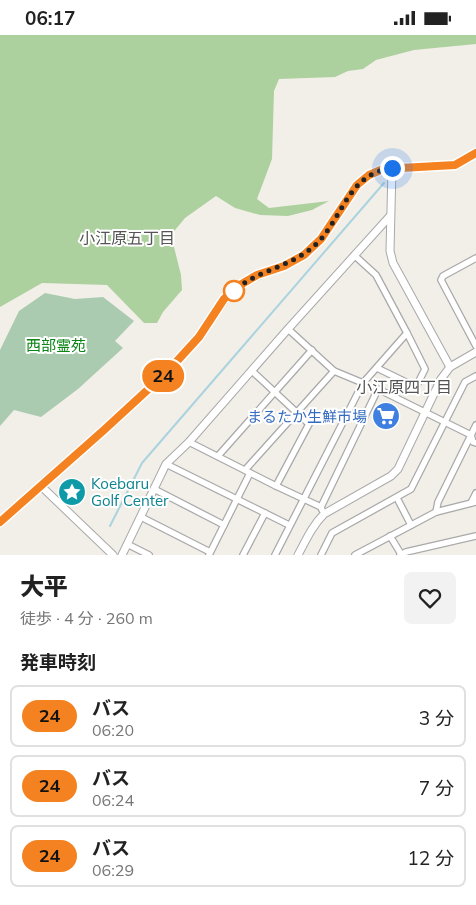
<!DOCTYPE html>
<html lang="ja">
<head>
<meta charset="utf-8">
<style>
  body { margin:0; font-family:Mulish,"Noto Sans JP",sans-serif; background:#f2f2f2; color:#222; height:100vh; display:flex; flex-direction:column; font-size:19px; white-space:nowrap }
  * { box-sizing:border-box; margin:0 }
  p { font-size:16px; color:#767676 }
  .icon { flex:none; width:28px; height:28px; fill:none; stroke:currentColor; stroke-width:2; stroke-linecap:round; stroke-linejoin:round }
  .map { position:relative; height:520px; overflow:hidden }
  .sheet { display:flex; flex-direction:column; background:#fff; flex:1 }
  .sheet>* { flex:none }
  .badge { padding:0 10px; border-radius:16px; font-size:18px; line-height:32px }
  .you { position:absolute; width:25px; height:25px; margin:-12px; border:4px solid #fff; border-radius:50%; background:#1a73e8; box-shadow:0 0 0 8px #1a73e833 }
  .map>.badge { position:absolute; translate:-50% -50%; box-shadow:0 0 0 2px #fff }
  h2 { padding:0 20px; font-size:19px; line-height:45px }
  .round { display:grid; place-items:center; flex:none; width:52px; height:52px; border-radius:8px; background:#f2f2f2 }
  .summary { display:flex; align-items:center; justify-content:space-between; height:85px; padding:0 20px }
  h1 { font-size:24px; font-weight:800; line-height:38px }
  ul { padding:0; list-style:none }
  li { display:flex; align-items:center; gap:15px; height:62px; margin:0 10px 8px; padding:0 10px; border:2px solid #e0e0e0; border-radius:8px }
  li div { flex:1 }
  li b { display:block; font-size:19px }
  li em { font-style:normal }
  li .badge { min-width:55px; font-weight:700; text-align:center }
  .status { display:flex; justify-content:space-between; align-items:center; height:35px; padding:0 25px; background:#fff; direction:ltr }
  .status svg { height:14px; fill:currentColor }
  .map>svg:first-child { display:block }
  .forest { fill:#add19e }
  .cemetery { fill:#aacbaf }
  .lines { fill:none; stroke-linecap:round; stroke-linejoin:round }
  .stream { stroke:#aad3df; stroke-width:2 }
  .minor-casing { stroke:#a9a9a9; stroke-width:8 }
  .tertiary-casing { stroke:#a9a9a9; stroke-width:9 }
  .secondary-casing { stroke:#707d05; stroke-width:9 }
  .minor { stroke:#fff; stroke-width:5.5 }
  .tertiary { stroke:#fff; stroke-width:7 }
  .secondary { stroke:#f7fabf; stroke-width:8 }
  .line-casing { stroke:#fff; stroke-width:11 }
  .line { stroke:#f58220; stroke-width:8 }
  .walk { stroke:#222; stroke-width:5; stroke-dasharray:0 9 }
  .stop-dot { fill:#fff; stroke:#f58220; stroke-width:2.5 }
  .labels { text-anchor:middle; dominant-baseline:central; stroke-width:4; stroke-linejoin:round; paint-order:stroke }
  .park-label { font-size:15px; fill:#0c8416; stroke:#fff }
  .shop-label { font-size:15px; fill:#366cbe; stroke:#fff; text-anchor:end }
  .culture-label { font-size:15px; fill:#0d838f; stroke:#fff; text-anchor:start }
  .neighbourhood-label { font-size:16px; fill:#555; stroke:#fff }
</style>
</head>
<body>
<div class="status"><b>06:17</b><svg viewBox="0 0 49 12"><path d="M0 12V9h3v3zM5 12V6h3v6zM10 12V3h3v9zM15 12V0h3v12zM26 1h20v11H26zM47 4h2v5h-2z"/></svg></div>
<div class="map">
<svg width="476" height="520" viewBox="0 0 476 520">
  <rect width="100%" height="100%" fill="#f2efe9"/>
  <polygon class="forest" points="0,0 476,0 476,9 414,15 376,25 363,34 348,36 335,42 279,44 274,56 272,124 257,164 269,173 329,166 312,175 288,181 260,180 235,173 216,161 185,183 171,200 181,240 182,255 163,277 157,288 144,288 107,250 42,248 0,272"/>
  <polygon class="cemetery" points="45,258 75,264 103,262 134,286 115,306 123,313 78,354 41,382 14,375 0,391 0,315 19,276"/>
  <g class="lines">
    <polyline class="stream" points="110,491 142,428 384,148"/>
    <g class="minor-casing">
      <g id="minor">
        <polyline points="476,223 443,241 441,245 476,311"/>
        <polyline points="288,294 334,336 363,348"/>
        <polyline points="377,333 416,352 425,334 407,298"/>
        <polyline points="252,336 309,389 276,451"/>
        <polyline points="189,407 276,451 321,472 322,475"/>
        <polyline points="218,421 312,315"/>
        <polyline points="166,429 289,490"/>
        <polyline points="245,435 334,336"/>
        <polyline points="154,454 224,490"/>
        <polyline points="397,463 411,490"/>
        <polyline points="471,468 476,458"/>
        <polyline points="321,472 378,354 471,400 473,407 476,408"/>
        <polyline points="436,477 438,467 476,390"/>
        <polyline points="141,482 210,517"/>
        <polyline points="390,501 401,519"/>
        <polyline points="127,509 149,520"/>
        <polyline points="209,520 250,438"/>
        <polyline points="243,520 265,478"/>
        <polyline points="275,520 363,348 407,298 376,240 354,220"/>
        <polyline points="321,520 332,498 411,454 465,347 476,341"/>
        <polyline points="355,520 436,477 476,467"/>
        <polyline points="400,520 406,517 476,501"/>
      </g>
    </g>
    <g class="tertiary-casing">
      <g id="tertiary">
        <polyline points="392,133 390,216 393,228 450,332"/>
        <polyline points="41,451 113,520"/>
        <polyline points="122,520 166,429 189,407 288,294 390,181"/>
        <path d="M298 520C306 505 312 491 324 479L391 441 398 434 441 344 450 332 476 317"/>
      </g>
    </g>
    <g class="secondary-casing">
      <polyline id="secondary" points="0,487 104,395 167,337 199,302 225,264 240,250 257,241 284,231 304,220 321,204 357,150 369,140 383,134 455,130 476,118"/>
    </g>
    <use href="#minor" class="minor"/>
    <use href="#tertiary" class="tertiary"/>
    <use href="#secondary" class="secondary"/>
  </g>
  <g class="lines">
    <g class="line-casing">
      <polyline id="line" points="0,487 104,395 167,337 199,302 224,264 240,250 257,240 284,231 304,220 321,204 357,150 369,140 383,134 455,130 476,118"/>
    </g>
    <use href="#line" class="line"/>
    <path class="walk" d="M234 256 232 257C259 233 297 232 321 204 344 177 351 138 392 133"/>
  </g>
  <defs>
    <g id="supermarket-disc" transform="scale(1.4375)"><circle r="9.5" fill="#3f7fe0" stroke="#fff"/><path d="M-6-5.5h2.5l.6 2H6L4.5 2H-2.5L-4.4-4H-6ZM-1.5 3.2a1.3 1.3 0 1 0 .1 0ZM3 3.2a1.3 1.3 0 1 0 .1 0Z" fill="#fff"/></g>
    <g id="sight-disc" transform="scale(1.4375)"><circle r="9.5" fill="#0f9aa8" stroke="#fff"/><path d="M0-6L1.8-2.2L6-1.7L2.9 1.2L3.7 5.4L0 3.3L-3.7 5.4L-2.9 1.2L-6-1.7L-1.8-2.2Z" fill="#fff"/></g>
  </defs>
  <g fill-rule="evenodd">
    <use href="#supermarket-disc" x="386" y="381"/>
    <use href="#sight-disc" x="72" y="457"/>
  </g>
  <circle class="stop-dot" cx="234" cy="256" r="10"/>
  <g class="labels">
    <g class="park-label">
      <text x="56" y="310">西部霊苑</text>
    </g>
    <g class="shop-label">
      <text x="367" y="381">まるたか生鮮市場</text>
    </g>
    <g class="culture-label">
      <text x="91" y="448">Koebaru<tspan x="91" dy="17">Golf Center</tspan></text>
    </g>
    <g class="neighbourhood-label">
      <text x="127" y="203">小江原五丁目</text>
      <text x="404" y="352">小江原四丁目</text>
    </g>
  </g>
</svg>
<div class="you" style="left:392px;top:133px"></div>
<b class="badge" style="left:163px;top:341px;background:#f58220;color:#111">24</b>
</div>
<section class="sheet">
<div class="summary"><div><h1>大平</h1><p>徒歩 · 4 分 · 260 m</p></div><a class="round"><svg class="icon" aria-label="heart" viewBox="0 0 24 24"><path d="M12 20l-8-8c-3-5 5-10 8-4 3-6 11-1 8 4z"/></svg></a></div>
<h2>発車時刻</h2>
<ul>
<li><span class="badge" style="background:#f58220;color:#111">24</span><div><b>バス</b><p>06:20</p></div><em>3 分</em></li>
<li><span class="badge" style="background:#f58220;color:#111">24</span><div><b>バス</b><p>06:24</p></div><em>7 分</em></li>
<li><span class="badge" style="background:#f58220;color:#111">24</span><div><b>バス</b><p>06:29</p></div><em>12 分</em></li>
</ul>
</section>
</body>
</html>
